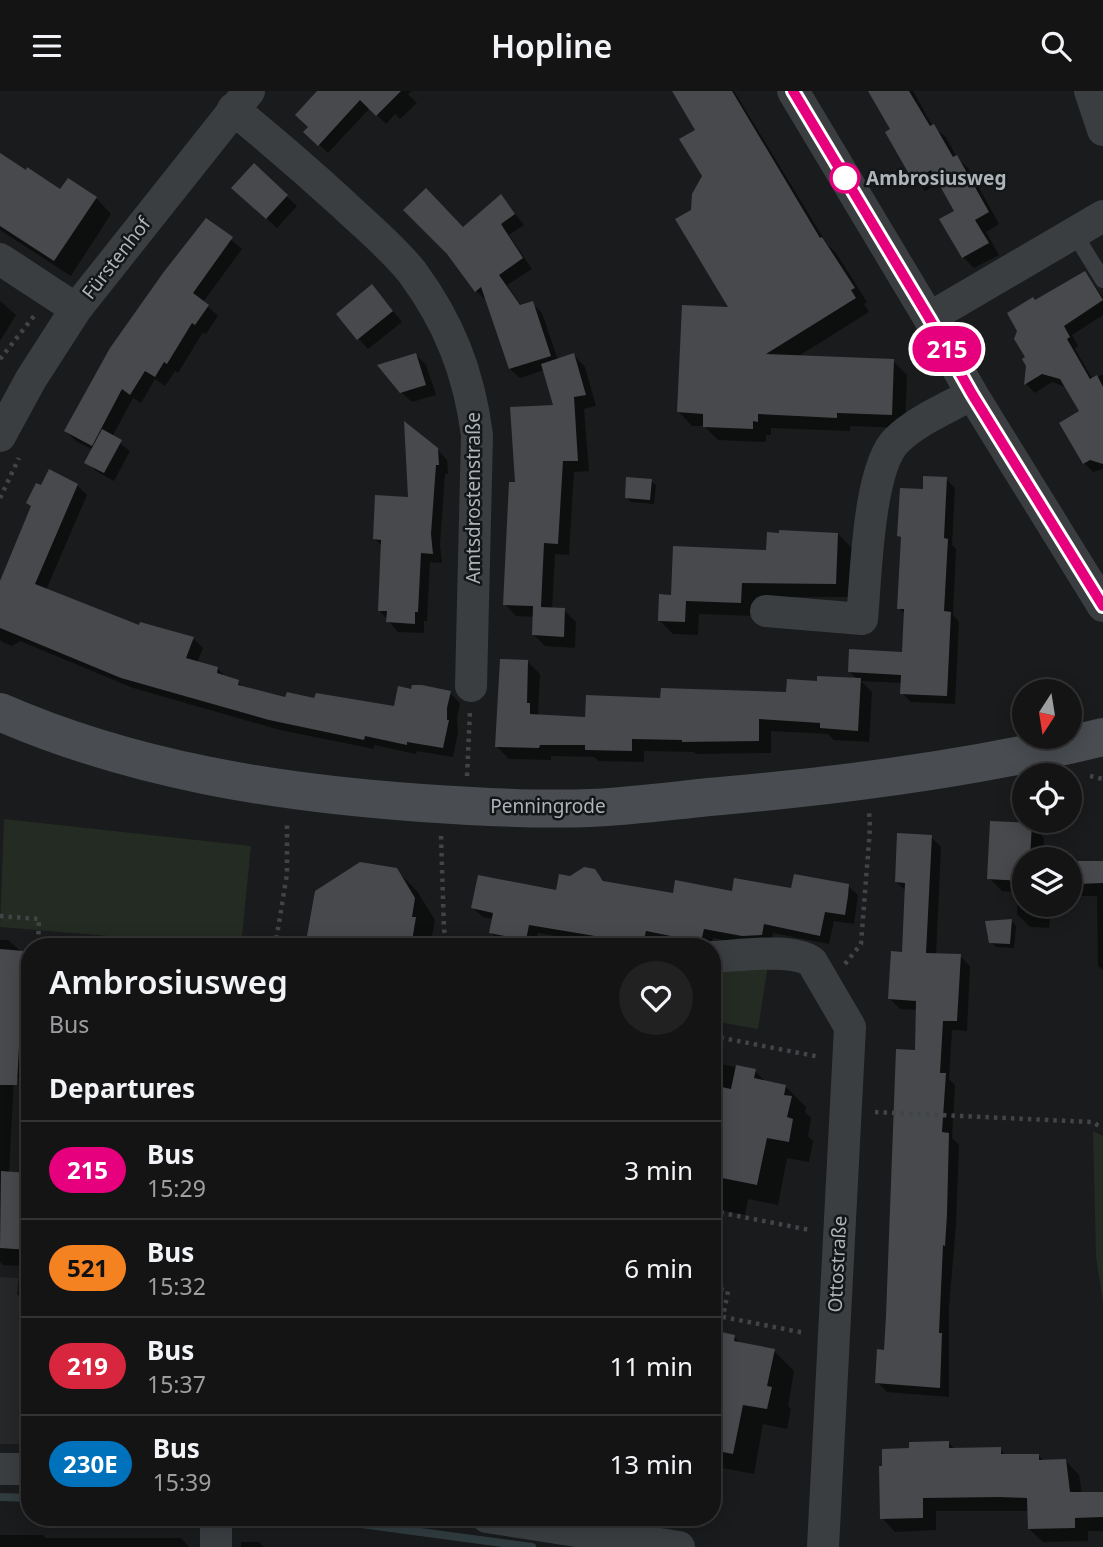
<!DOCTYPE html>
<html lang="en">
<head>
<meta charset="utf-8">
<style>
  body { margin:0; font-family:"Noto Sans",sans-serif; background:#212122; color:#f1f3f6; height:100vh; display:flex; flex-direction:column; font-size:26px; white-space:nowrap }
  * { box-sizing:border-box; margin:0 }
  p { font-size:23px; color:#9d9ea0 }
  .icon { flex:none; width:38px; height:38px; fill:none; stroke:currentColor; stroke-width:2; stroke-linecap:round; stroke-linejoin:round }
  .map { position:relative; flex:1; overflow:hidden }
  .drawer { position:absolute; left:21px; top:847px; width:700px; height:588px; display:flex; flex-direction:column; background:#141415; border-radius:28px; box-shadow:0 4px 18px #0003,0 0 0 2px #333334 }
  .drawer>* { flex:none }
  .badge { padding:0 14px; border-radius:23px; font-size:24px; line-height:46px }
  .needle { width:46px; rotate:192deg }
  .controls { position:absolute; left:1012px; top:588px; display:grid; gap:14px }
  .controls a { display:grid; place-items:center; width:70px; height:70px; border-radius:50%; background:#141415; box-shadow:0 4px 18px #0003,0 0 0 2px #333334; font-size:35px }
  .map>.badge { position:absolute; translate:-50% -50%; box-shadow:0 0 0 4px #fff }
  h2 { padding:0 28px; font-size:26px; line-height:63px }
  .round { display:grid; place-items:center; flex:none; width:74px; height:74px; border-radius:37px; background:#212122 }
  .head { display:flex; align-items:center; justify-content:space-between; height:119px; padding:0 28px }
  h1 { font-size:33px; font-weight:600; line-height:52px }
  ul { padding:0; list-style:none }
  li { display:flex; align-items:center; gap:21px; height:98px; padding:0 28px; border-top:2px solid #333334 }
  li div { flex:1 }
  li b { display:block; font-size:26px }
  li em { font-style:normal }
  li .badge { min-width:77px; font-weight:700; text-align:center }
  header { display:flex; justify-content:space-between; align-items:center; height:91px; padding:0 28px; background:#141415; font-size:32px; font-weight:600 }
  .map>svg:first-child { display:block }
  .built { fill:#262729 }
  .green { fill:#232b22 }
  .shadow { fill:#0007 }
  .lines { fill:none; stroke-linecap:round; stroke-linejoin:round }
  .stream { stroke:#303d40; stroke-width:8 }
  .building { fill:#47494c }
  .path { stroke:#414548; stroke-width:4.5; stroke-dasharray:3.5 5; stroke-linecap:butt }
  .service { stroke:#3b3e41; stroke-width:16 }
  .minor { stroke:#3b3e41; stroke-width:32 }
  .secondary { stroke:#494d51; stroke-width:38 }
  .line-casing { stroke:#fff; stroke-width:16 }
  .line { stroke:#e6007e; stroke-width:10 }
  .stop-dot { fill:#fff; stroke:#e6007e; stroke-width:3.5 }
  .labels { text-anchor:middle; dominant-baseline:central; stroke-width:5; stroke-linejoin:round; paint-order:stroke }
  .stop-label { font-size:19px; font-weight:bold; fill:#adb5bb; stroke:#151617; text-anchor:start }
  .street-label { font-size:19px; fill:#adb5bb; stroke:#151617 }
</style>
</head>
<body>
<header><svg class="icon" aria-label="menu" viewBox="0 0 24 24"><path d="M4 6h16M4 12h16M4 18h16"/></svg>Hopline<svg class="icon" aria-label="search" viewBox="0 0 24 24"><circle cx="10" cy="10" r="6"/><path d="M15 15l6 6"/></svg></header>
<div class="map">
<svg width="1103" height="1456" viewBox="0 0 1103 1456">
  <rect width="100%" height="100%" fill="#1a1b1c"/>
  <polygon class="built" points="0,1186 30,1188 30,1353 0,1353"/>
  <g class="green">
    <polygon points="4,728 251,755 241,856 0,836"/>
    <polygon points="768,874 758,938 712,930 712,877"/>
    <polygon points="1093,1040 1103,1045 1103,1211 1096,1166"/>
  </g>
  <g class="shadow">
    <polygon points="319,0 412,0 408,3 417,12 400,28 395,23 386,33 370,17 328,62 306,41 310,36"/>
    <polygon points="674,0 734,0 827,153 836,162 867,211 864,213 869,221 797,266 893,270 907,284 905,337 850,335 850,340 771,337 771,344 766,344 766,351 718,349 704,335 692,335 679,321 731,218 693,120 704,85 697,39"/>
    <polygon points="870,0 913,0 933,36 946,46 957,67 968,77 999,133 986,141 999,164 974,177 963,166 957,121 940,92 925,100 914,88 892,38"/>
    <polygon points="0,64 61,100 96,107 111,123 71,185 0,139"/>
    <polygon points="254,75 297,115 277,137 244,107"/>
    <polygon points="501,105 524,134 509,144 532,178 507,194 522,216 532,212 542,222 558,269 574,264 585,276 596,315 584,318 589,380 574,381 569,464 555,463 552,518 564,519 576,531 575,557 545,555 534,544 535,526 516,525 505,513 517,393 555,316 544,279 520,287 510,278 486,209 476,200 463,138"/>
    <polygon points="206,129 242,158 203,211 218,225 206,243 203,241 178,282 175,280 165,295 155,288 141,312 133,307 112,346 130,360 114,390 96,380 87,371 93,359 76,350 66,340"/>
    <polygon points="1084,182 1103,206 1103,224 1072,244 1078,255 1075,258 1093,289 1103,283 1103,378 1093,381 1084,372 1081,321 1066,296 1052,291 1035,302 1026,293 1027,267 1035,211"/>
    <polygon points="382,206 402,231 368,258 358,247"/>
    <polygon points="0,210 16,224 0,250"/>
    <polygon points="416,264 426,274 436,304 412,311 401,301"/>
    <polygon points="437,358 447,369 448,383 445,383 440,454 442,472 430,471 427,530 424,530 424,542 398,541 379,519 382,455 374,447 410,407"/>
    <polygon points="946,388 955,397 952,454 956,458 953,524 959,531 955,613 911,611 902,602 903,592 861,590 872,601 869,651 834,649 828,643 771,640 771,662 696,663 694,661 644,660 644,671 599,670 594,666 551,665 551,669 509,668 497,656 528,571 540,583 538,623 540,625 587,627 662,608 788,603 819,592 858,589 850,581 904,563 906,524 899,517 902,448 899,445 924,400"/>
    <polygon points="651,390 656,394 654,413 631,411 627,406"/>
    <polygon points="77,394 87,404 46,499 140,536 193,547 203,557 197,572 218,578 227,587 238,591 245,598 287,608 395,617 450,602 460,612 457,628 458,641 453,666 417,660 416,663 374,654 374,658 280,639 133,597 20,550 12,555 2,551 0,549 0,492"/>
    <polygon points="838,443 852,457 850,506 756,506 755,525 699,523 698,544 673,543 659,529 672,506 768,461"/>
    <polygon points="1031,734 1044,747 1043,768 1024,768 1024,814 1051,814 1049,837 1030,836 1017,823 1018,801 1002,800 989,787"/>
    <polygon points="931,746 941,756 936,864 960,865 970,875 967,940 952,939 949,988 955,994 952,1047 959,1054 956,1134 949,1216 949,1306 887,1301 877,1291 886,1261 917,961 917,919 900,918 890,908 904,862 907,801 896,791"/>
    <polygon points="1103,772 1103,879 1098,875 1097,805 1069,805 1069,776"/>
    <polygon points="396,779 417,800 435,829 432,845 436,849 435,856 306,856"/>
    <polygon points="594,779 606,792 674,804 848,795 858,804 854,833 834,830 829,853 773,842 771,853 753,854 713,847 711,856 692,856 655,848 653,856 617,856 538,842 535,856 531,856 500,851 491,842 493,828 483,826 473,817 557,801 570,787"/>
    <polygon points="1011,830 1016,835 1014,857 996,856 991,851"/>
    <polygon points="0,849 8,849 30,868 30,972 19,972 19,988 14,986 9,1083 30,1084 30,1216 17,1203 20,1175 3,1174 0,1171"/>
    <polygon points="712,968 716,972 755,980 767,992 785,995 806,1016 805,1021 811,1027 808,1045 813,1050 809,1071 787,1067 778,1114 748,1108 745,1124 725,1120 712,1107"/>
    <polygon points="712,1236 721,1243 734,1246 743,1254 774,1260 794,1280 788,1315 791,1318 787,1338 763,1333 754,1383 712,1375"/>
    <polygon points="949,1352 955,1358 1000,1358 1007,1365 1038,1364 1044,1370 1066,1370 1079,1384 1082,1403 1103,1403 1103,1440 1088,1440 1088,1450 1043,1451 1029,1438 1029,1420 936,1420 936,1439 895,1441 882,1427 911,1359"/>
    <polygon points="0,1444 43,1444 46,1447 181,1447 189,1456 0,1456"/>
    <polygon points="241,1451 259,1451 264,1456 241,1456"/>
  </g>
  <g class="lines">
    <g class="stream">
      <polyline points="0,1406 30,1407"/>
      <polyline points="309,1426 532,1456"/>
    </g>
  </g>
  <g class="building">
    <polygon points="317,0 401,0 376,25 360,9 318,55 303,41 308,36 295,24"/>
    <polygon points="672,0 732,0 820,147 822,146 855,197 851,199 856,207 766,263 894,268 892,324 837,322 837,327 758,323 758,331 753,330 753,338 703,336 703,323 677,321 682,214 728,216 675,128 691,119 692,103 702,85 679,48 695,39"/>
    <polygon points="868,0 909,0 930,35 934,33 953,66 957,64 989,121 975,129 989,152 962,167 939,128 954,120 931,79 913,90 885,41 890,38"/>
    <polygon points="0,62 26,79 27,76 60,98 68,87 97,106 54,170 0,135"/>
    <polygon points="254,72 288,104 266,128 231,97"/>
    <polygon points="426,97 463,136 501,103 515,123 501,133 523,167 499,184 520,214 533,210 551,265 509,278 481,196 475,201 447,163 403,119"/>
    <polygon points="206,127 233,146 193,202 209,214 195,234 192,232 167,273 164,271 155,286 145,280 130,304 122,298 92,355 64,340 110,257 163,182"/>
    <polygon points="1085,180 1103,209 1064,235 1070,246 1067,248 1090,288 1097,284 1103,296 1103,373 1090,369 1083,373 1059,332 1079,320 1060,288 1042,283 1024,294 1026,275 1022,268 1025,266 1014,248 1017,240 1007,222 1033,206 1035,209"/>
    <polygon points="372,193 393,220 357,249 336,223"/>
    <polygon points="416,262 426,294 400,302 377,274"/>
    <polygon points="574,262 586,304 574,306 578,370 563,370 558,453 544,452 541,516 565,517 564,546 532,544 533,515 503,514 509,391 515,391 510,316 553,314 541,273"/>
    <polygon points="404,330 438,357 439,374 436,374 431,443 433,463 421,462 418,521 415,521 415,533 386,531 387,520 378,520 381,449 373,448 375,404 408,406"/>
    <polygon points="102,338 122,349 104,382 84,372"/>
    <polygon points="49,378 78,393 35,493 139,534 140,531 194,546 186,567 218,576 217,582 239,589 238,594 285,606 287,601 314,607 316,602 394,615 398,595 411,598 412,594 422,594 451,600 447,617 447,629 449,629 443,657 407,651 407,654 365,645 364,649 269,629 121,587 0,537 0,490 31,415 26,412 36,392 41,394"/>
    <polygon points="923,385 947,386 944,447 948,448 944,520 951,521 947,605 900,603 901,584 848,581 849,558 902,561 904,518 897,518 901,446 897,445 900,397 923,398"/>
    <polygon points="626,386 652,388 650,409 625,407"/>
    <polygon points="779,439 838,442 836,493 742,492 741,512 686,510 685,531 658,530 659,503 671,504 673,455 766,459 767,441 779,442"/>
    <polygon points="500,568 528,569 527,612 530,612 530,623 585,626 586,604 660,607 661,597 786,601 787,588 817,590 817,585 861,587 858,640 820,637 820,632 759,628 759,650 682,651 682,649 632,648 632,660 585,659 585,654 540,654 539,657 495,656"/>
    <polygon points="990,730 1032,732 1030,768 1024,768 1024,790 987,788"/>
    <polygon points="897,742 932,744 926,862 961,863 957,930 943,930 940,982 946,982 942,1041 949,1042 947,1123 945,1155 943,1154 939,1242 942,1242 940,1297 875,1292 877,1258 884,1259 886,1225 896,958 915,959 916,910 888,908 891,860 902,861 905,792 895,791"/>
    <polygon points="1075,770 1103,770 1103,792 1076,793"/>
    <polygon points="360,771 397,777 415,807 412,826 416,826 411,856 305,856 315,800"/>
    <polygon points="584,776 595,778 603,790 673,802 675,789 732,800 734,787 791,797 794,783 849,793 848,805 845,824 825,821 820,845 764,833 762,844 742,845 704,838 701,851 646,840 643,853 529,834 526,849 489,842 493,822 471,817 478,784 556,799 559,783 570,785"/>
    <polygon points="1012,828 1010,853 989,852 985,830"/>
    <polygon points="0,858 24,860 17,994 0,994"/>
    <polygon points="736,974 756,978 754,987 786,994 784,1004 792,1005 787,1026 793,1028 789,1051 767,1047 757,1094 712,1085 712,994 731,998"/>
    <polygon points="1,1080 30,1082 30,1159 0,1157"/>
    <polygon points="712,1239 735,1244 734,1250 775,1258 767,1295 772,1296 767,1318 743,1314 733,1363 712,1359"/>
    <polygon points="949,1350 949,1357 1001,1356 1001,1363 1039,1363 1039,1369 1066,1368 1070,1401 1103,1401 1103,1426 1075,1427 1075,1437 1028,1438 1027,1407 1000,1406 923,1407 923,1427 880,1428 879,1375 882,1375 882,1358 909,1357 909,1351"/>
  </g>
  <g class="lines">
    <g class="path">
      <polyline points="0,268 34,225"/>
      <polyline points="0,407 19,367"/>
      <polyline points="467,685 470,620"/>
      <polyline points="1090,685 1103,688"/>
      <polyline points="441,745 444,839 449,856"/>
      <polyline points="0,825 39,828 38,856"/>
      <polyline points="275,856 287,783 287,731"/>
      <polyline points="845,873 861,853 870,737 869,720"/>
      <polyline points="712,945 820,966"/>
      <polyline points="30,988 30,992"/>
      <polyline points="875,1021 1092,1031 1103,1037"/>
      <polyline points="712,1120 810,1139"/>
      <polyline points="712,1196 728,1200 723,1226 805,1242"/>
    </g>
    <polyline class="service" points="1074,142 1103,189"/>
    <g class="minor">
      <polyline points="793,0 929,227 972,303 1103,515"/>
      <polyline points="1090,0 1103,39"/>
      <path d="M233 18C271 49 307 80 343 113 366 135 392 156 412 181 449 231 469 282 477 344L471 595"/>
      <polyline points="0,168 76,218"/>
      <polyline points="929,227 1103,125"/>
      <polyline points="0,345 31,288 76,218 249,0"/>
      <path d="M766 520 862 528C866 487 868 376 897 349 917 329 948 317 972 303"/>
      <path d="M712 866C737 865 793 856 812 871L850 936 823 1456"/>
      <polyline points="0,1378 30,1378"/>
      <polyline points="216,1426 216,1456"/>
      <polyline points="487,1426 679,1456"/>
    </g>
    <path class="secondary" d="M0 621C133 679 278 702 422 712 478 716 534 719 590 717 637 715 684 708 731 704 856 693 981 676 1103 646"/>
  </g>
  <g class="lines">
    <g class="line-casing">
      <polyline id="line" points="793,0 929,227 972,303 1103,515"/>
    </g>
    <use href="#line" class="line"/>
  </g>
  <circle class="stop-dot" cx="845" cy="87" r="14"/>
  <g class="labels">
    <g class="stop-label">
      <text x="866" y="87">Ambrosiusweg</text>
    </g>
    <g class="street-label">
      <text transform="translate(116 167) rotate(-52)">Fürstenhof</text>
      <text transform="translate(473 407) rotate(-90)">Amtsdrostenstraße</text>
      <text x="548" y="715">Penningrode</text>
      <text transform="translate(837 1173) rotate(-87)">Ottostraße</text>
    </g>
  </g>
</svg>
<div class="controls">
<a><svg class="needle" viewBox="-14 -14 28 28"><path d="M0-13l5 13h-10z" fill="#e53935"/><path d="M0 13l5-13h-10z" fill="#9d9ea0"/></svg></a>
<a><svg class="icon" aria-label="locate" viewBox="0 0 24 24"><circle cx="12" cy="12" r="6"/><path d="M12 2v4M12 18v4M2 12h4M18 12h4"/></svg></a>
<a><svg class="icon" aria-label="layers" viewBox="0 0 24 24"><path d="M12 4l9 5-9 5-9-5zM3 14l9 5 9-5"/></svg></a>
</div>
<b class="badge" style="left:947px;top:258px;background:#e6007e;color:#fff">215</b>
<section class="drawer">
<div class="head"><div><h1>Ambrosiusweg</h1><p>Bus</p></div><a class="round"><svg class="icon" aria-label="heart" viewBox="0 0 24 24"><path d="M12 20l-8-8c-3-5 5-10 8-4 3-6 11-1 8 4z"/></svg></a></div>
<h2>Departures</h2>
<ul>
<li><span class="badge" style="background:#e6007e;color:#fff">215</span><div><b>Bus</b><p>15:29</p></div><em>3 min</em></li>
<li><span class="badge" style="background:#f58220;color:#111">521</span><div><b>Bus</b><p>15:32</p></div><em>6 min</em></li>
<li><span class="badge" style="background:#d7263d;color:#fff">219</span><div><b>Bus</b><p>15:37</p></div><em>11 min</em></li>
<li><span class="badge" style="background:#0072bc;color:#fff">230E</span><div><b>Bus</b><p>15:39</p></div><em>13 min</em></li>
</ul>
</section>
</div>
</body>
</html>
